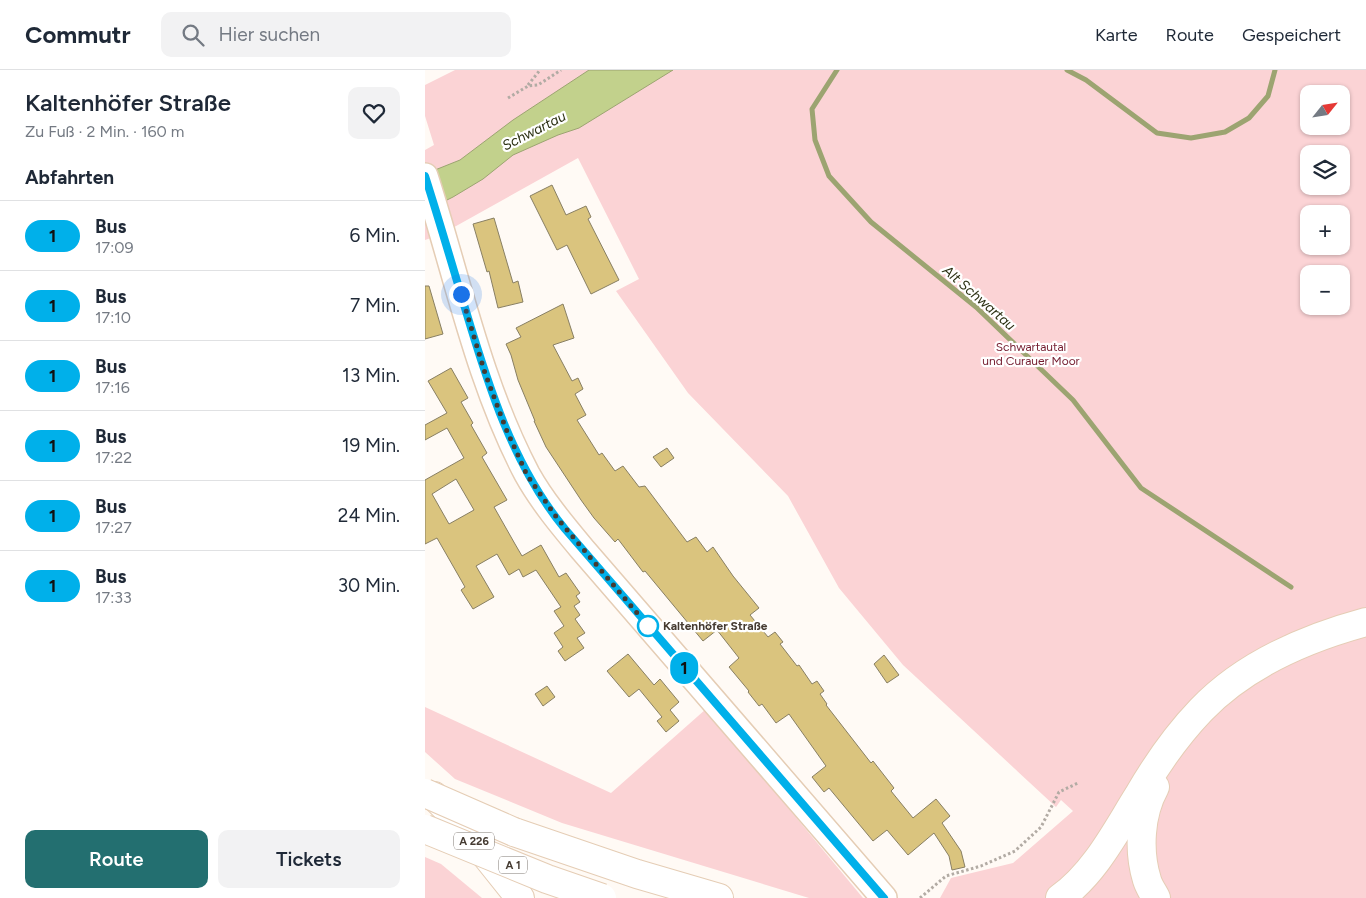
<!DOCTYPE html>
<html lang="de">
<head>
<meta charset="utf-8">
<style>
  body { margin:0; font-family:Figtree,sans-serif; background:#f2f2f3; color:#1f2937; height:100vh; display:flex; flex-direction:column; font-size:19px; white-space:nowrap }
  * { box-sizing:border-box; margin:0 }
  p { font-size:16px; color:#747a83 }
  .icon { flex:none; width:28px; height:28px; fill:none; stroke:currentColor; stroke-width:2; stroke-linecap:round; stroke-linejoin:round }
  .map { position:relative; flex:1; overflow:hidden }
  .drawer { display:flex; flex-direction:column; background:#fff; width:425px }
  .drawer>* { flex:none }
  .badge { padding:0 10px; border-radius:16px; font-size:18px; line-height:32px }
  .needle { width:32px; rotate:60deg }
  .controls { position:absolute; left:875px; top:15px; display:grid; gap:10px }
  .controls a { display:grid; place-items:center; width:50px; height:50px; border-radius:10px; background:#fff; box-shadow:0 1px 4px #0004; font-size:25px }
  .you { position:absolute; width:25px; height:25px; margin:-12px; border:4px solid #fff; border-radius:50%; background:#1a73e8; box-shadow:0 0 0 8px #1a73e833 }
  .map>.badge { position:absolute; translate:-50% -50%; box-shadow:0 0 0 2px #fff }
  h2 { padding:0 25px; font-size:19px; line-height:45px }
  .round { display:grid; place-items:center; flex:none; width:52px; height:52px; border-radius:10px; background:#f2f2f3 }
  .headline { display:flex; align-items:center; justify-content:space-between; height:85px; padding:0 25px }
  h1 { font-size:24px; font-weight:600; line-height:38px }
  .primary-button { display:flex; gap:10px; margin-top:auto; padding:10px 25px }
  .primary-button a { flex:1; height:58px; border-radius:10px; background:#236f70; color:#fff; font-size:20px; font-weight:600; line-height:58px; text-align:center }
  .primary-button a+a { background:#f2f2f3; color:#1f2937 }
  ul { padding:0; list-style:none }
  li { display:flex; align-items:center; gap:15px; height:70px; padding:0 25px; border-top:1px solid #e0e1e3 }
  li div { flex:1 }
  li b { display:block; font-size:19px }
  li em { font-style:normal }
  li .badge { min-width:55px; font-weight:700; text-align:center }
  header { display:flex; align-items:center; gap:30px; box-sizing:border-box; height:70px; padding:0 25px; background:#fff; border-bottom:1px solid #e0e1e3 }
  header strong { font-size:24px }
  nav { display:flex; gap:28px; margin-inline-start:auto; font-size:18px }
  .search { width:350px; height:45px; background:#f2f2f3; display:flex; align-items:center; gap:12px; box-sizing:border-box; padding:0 18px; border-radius:10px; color:#747a83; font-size:19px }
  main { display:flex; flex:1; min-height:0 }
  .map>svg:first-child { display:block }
  .green { fill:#fbd3d5; fill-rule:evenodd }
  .water { fill:#c2d18c; stroke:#9ca471 }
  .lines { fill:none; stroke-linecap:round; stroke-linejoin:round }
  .stream { stroke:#9ca471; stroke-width:5 }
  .building { fill:#dac47e; stroke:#887f63; fill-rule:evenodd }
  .secondary-casing { stroke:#e5cdb5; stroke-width:28 }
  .highway-casing { stroke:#e5cdb5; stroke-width:30 }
  .path { stroke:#b2aba4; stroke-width:3; stroke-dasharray:2.5 2.5; stroke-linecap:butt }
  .secondary { stroke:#fff; stroke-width:25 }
  .highway { stroke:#fff; stroke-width:28 }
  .highway-bridge-casing { stroke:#e5cdb5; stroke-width:30; stroke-linecap:butt }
  .highway-bridge { stroke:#fff; stroke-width:28 }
  .line-casing { stroke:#fff; stroke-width:11 }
  .line { stroke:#00b0ea; stroke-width:8 }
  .walk { stroke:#453b32; stroke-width:5; stroke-dasharray:0 9 }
  .stop-dot { fill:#fff; stroke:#00b0ea; stroke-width:2.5 }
  .labels { text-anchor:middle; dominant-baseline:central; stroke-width:4.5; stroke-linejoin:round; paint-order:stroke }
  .shield { fill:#fff; stroke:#7d7670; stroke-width:1 }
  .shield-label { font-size:11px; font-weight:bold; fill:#453b32 }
  .park-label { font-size:12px; fill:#731b2e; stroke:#fff }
  .stop-label { font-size:12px; font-weight:bold; fill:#453b32; stroke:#fff; text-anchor:start }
  .water-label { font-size:14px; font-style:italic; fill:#2a2f11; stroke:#fff }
</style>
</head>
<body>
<header>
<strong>Commutr</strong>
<div class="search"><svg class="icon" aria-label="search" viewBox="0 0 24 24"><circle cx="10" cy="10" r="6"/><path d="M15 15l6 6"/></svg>Hier suchen</div>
<nav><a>Karte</a><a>Route</a><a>Gespeichert</a></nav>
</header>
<main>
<section class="drawer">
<div class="headline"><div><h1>Kaltenhöfer Straße</h1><p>Zu Fuß · 2 Min. · 160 m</p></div><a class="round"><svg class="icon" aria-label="heart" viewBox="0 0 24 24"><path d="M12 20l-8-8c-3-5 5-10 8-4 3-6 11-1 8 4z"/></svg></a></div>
<h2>Abfahrten</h2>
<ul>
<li><span class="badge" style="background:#00b0ea;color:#111">1</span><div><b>Bus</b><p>17:09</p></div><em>6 Min.</em></li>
<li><span class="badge" style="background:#00b0ea;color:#111">1</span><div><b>Bus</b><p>17:10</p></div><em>7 Min.</em></li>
<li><span class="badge" style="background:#00b0ea;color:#111">1</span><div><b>Bus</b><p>17:16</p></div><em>13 Min.</em></li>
<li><span class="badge" style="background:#00b0ea;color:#111">1</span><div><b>Bus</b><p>17:22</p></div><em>19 Min.</em></li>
<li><span class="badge" style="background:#00b0ea;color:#111">1</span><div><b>Bus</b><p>17:27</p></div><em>24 Min.</em></li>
<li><span class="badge" style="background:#00b0ea;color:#111">1</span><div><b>Bus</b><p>17:33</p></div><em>30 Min.</em></li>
</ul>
<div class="primary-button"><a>Route</a><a>Tickets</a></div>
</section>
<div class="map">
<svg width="941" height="828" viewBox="0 0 941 828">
  <rect width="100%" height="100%" fill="#fffaf5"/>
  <g class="green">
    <path d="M30 0H941V828H515L526 808 588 793 648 741 636 730 631 737 478 595 414 518 363 426 263 323 191 221 214 209 153 88 15 165 0 170V80L9 75 0 46V15ZM884 24H916V56H884ZM884 84H916V116H884ZM884 144H916V176H884ZM884 204H916V236H884Z"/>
    <polygon points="0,637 186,723 281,639 438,828 384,828 137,753 30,709 0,682"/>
    <polygon points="0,787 16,794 57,828 0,828"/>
  </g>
  <polygon class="water" points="164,0 248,0 154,58 133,65 88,85 58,109 28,127 0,141 0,104 35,90 88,50"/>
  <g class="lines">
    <g class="stream">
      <polyline points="412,0 387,39 390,70 404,106 446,152 551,237 648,330 716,418 866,517"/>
      <polyline points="642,0 661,10 732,63 766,68 800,62 824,48 843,26 850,0"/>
    </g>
  </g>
  <g class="building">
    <polygon points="127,115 141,145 161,136 166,147 163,149 194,210 166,224 142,175 132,180 105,126"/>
    <polygon points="69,148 88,213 93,211 98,232 73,238 64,201 62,202 48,154"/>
    <polygon points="0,216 4,216 18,264 0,269"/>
    <polygon points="138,234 149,268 128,275 147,311 153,308 158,319 150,324 161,345 152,350 174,385 177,383 190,401 198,396 214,417 220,416 262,472 271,467 282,482 288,477 308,506 334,538 325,545 343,567 350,562 358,572 355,574 372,596 374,595 387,614 392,611 399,621 395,624 402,634 401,635 446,693 448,691 469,718 466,721 488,748 511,729 525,746 517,753 536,781 540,797 527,800 524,786 509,763 483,785 462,760 448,771 404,718 399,722 387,707 401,696 364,644 351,653 337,634 334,636 323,622 324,621 304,597 314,588 292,560 278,571 220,501 218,502 193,469 190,472 169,448 156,430 121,377 109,351 110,351 93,310 86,285 81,274 96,267 91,258"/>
    <path d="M26 298 43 328 36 332 48 353 46 355 62 383 57 387 82 430 69 437 90 474 97 486 116 475 134 507 141 503 155 523 151 526 155 532 149 536 155 545 150 549 160 563 152 568 159 578 140 591 133 581 138 577 129 563 139 556 129 541 136 537 111 500 98 507 94 499 84 505 72 484 51 496 69 527 48 539 36 520 40 517 12 468 0 474V410L39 388 22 358 0 370V355L22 343 3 311ZM31 409 49 440 24 454 7 424Z"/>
    <polygon points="242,378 249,388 236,397 228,387"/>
    <polygon points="203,584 229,615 235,609 254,632 245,640 254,651 241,662 232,651 237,647 214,619 204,627 182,601"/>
    <polygon points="459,585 474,605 462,613 449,594"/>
    <polygon points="122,616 130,627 118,636 110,624"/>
  </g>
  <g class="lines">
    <g class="secondary-casing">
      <path id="secondary" d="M0 106C32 205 53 311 102 404 117 431 138 456 158 480L459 828"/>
    </g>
    <g class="highway-casing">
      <g id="highway">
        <path d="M730 717C715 744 713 781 722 810 724 817 728 822 731 828"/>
        <polyline points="9,726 31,748 95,828"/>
        <polyline points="89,762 212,804 294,828"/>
        <path d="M635 828C670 803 691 761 713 726 731 695 751 666 776 640 819 595 882 568 941 552"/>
      </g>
    </g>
    <g class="path">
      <polyline points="103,15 115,0"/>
      <polyline points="83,28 103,16 113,15 136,0"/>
      <polyline points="495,828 521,806 556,796 590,781 616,757 634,722 653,713"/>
    </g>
    <use href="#secondary" class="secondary"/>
    <use href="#highway" class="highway"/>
    <g class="highway-bridge-casing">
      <g id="highway-bridge">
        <polyline points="0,723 89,762"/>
        <polyline points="0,759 122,809 177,828"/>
      </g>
    </g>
    <use href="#highway-bridge" class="highway-bridge"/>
  </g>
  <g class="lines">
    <g class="line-casing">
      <path id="line" d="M0 106C14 150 27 194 40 238 63 315 88 396 140 459L459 828"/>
    </g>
    <use href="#line" class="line"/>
    <polyline class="walk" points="36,224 60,303 81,359 102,405 132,448 223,556"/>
  </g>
  <circle class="stop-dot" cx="223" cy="556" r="10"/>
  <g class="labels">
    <g class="shield">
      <rect x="29" y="762.5" width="40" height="17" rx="4"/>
      <rect x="74" y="786.5" width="28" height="17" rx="4"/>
    </g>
    <g class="shield-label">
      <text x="49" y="771">A 226</text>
      <text x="88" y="795">A 1</text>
    </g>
    <g class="park-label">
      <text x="606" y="277">Schwartautal<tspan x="606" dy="14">und Curauer Moor</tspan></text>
    </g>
    <g class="stop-label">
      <text x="238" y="556">Kaltenhöfer Straße</text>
    </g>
    <g class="water-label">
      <text transform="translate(109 61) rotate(-27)">Schwartau</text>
      <text transform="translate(554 228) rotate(41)">Alt Schwartau</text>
    </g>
  </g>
</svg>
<div class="controls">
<a><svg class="needle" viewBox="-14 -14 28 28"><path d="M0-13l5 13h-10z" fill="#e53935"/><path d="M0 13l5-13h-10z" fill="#747a83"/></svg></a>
<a><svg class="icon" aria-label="layers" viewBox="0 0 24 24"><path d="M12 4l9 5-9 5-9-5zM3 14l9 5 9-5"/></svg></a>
<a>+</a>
<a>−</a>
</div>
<div class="you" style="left:36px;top:224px"></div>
<b class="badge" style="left:259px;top:598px;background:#00b0ea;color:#111">1</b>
</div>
</main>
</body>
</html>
